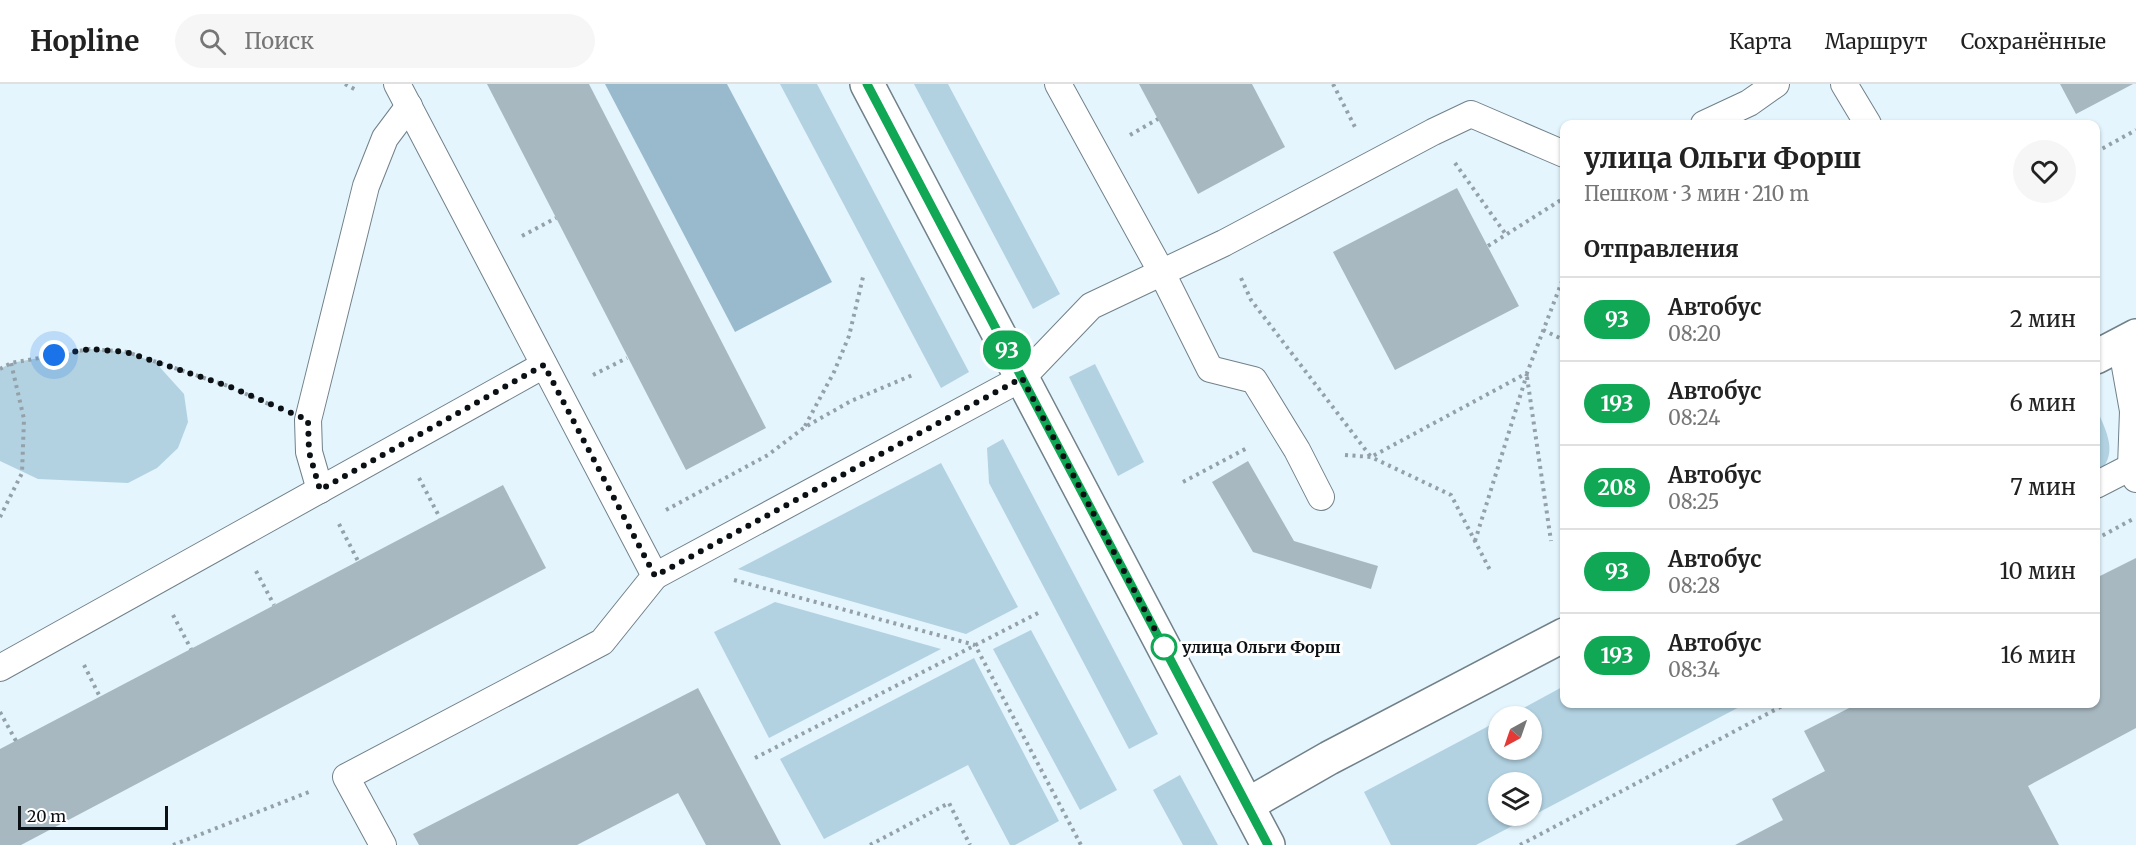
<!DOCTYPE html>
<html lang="ru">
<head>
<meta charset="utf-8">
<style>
  body { margin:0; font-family:Merriweather,serif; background:#f6f6f6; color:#222; height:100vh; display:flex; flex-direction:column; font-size:22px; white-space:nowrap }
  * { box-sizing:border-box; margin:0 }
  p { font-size:20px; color:#767676 }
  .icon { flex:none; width:33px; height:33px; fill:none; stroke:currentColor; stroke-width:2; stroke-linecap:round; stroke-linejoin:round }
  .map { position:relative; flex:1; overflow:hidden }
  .sheet { position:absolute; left:1560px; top:36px; width:540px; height:588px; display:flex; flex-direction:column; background:#fff; border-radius:12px; box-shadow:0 2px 4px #0004 }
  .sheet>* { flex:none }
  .badge { padding:0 12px; border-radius:20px; font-size:21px; line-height:39px }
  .needle { width:39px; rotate:220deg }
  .buttons { position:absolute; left:1488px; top:622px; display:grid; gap:12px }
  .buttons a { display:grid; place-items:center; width:54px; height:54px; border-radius:50%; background:#fff; box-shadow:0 2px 4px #0004; font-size:30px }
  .scale { position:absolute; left:18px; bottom:15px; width:150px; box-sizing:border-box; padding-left:6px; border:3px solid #0a1013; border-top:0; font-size:16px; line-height:21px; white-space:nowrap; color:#0a1013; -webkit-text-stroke:4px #fff; paint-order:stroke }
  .you { position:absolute; width:30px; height:30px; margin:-15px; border:4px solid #fff; border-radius:50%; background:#1a73e8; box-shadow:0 0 0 9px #1a73e833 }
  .map>.badge { position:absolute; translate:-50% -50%; box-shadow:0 0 0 3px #fff }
  h2 { padding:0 24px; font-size:22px; line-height:54px }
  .round { display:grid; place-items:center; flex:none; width:63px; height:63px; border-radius:32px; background:#f6f6f6 }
  .overview { display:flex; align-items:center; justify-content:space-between; height:102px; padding:0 24px }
  h1 { font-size:28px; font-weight:700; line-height:45px }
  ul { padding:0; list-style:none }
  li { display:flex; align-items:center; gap:18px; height:84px; padding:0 24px; border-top:2px solid #e0e0e0 }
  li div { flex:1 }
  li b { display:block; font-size:22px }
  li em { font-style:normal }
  li .badge { min-width:66px; font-weight:700; text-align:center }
  header { display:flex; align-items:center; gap:36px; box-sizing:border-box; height:84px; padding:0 30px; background:#fff; border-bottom:2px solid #e0e0e0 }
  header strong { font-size:28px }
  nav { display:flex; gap:33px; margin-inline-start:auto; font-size:21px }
  .search { width:420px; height:54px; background:#f6f6f6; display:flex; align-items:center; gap:15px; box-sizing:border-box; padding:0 21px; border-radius:33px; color:#767676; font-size:22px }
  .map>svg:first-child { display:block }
  .green { fill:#b2d2e2 }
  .forest { fill:#98bacc }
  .building { fill:#a8b8c1 }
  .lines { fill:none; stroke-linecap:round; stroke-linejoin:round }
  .service-casing { stroke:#718189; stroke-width:28 }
  .minor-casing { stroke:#718189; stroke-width:36 }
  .path { stroke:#94a1a8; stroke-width:4; stroke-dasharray:3 4.5; stroke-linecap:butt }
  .service { stroke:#fff; stroke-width:26 }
  .minor { stroke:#fff; stroke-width:33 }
  .line-casing { stroke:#fff; stroke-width:14 }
  .line { stroke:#10a855; stroke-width:9 }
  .walk { stroke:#0a1013; stroke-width:6; stroke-dasharray:0 10.8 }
  .stop-dot { fill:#fff; stroke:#10a855; stroke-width:3 }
  .labels { text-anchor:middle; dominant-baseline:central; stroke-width:6; stroke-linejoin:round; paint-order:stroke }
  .stop-label { font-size:16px; font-weight:bold; fill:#0a1013; stroke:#fff; text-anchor:start }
</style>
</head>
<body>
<header>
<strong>Hopline</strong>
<div class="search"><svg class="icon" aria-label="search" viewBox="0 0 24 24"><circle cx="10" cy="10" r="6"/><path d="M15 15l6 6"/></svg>Поиск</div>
<nav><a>Карта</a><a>Маршрут</a><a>Сохранённые</a></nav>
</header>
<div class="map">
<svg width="2136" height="761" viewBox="0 0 2136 761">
  <rect width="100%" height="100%" fill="#e4f5fe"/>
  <g class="green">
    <polygon points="780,0 817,0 969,288 941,304"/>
    <polygon points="914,0 948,0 1060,210 1033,225"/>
    <polygon points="90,265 127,268 156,279 184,310 188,338 178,364 157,384 128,399 38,395 0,377 0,285 11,279"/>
    <polygon points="1095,280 1144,378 1118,392 1069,293"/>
    <path d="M2096 323C2102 339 2116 361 2106 379 2104 383 2099 387 2096 390Z"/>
    <polygon points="1003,355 1158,650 1129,665 989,399 987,364"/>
    <polygon points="941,379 1018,523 966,550 738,485"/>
    <polygon points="775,518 941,565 769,654 714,548"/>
    <polygon points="1031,546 1117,706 1080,726 993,565"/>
    <polygon points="974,574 1059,737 1015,761 1010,761 968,681 824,755 780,675"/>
    <polygon points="1564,602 1564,620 1745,620 1532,732 1532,699 1498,699 1498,732 1531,732 1476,761 1391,761 1364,708 1498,637 1498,666 1532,666 1532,633 1507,633"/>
    <polygon points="1180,691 1218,761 1183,761 1153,706"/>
  </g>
  <polygon class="forest" points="605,0 727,0 832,198 735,248"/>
  <g class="building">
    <polygon points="487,0 589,0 766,344 686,386"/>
    <polygon points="1139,0 1252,0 1285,63 1198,110"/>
    <polygon points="2060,0 2133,0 2076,30"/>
    <polygon points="1457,104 1519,222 1395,286 1333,168"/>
    <polygon points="1248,377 1294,457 1378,482 1371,505 1253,468 1212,398"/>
    <polygon points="503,401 546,484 21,761 0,761 0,665"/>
    <polygon points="2136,474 2136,644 2028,702 2059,761 1735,761 1783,736 1772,715 1825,687 1804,647 1857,620 2096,620 2096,494"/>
    <polygon points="698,604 781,761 706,761 678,709 577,761 419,761 413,750"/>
  </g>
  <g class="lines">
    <g class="service-casing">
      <g id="service">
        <polyline points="1058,0 1162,189 1210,285 1254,296 1297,366 1321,413"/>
        <polyline points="1844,0 1868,40"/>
        <polyline points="1704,40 1749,19 1776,0"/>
        <polyline points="2121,260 2133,327 2131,383 2136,395"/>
        <polyline points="2096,401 2131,383"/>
        <polyline points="320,406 309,368 308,336 366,102 385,54 409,22"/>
        <polyline points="655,492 1022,294 1091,222 1224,159 1433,48 1471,30 1564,70"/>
        <polyline points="0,584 544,281"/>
        <polyline points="383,761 346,693 602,558 655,492 397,0"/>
      </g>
    </g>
    <g class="minor-casing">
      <g id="minor">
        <polyline points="867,0 1268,761"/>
        <polyline points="2096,273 2136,252"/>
        <polyline points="1247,721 1329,674 1564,551"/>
      </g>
    </g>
    <g class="path">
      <polyline points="345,0 358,7"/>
      <polyline points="1333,0 1356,45"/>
      <polyline points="1130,51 1158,35"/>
      <polyline points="2096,68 2136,46"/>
      <polyline points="1455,79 1507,152"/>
      <polyline points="522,152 556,134"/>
      <polyline points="1488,162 1564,114"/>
      <polyline points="1241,194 1251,216 1371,373 1527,289 1564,192"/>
      <polyline points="1543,246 1564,256"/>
      <polyline points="0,285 11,279 90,265 127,268 228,302 271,321"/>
      <polyline points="593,291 627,274"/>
      <polyline points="1527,293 1551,457"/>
      <polyline points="805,342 834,288 849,252 863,193"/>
      <polyline points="1345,371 1371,373 1451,411 1491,488"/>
      <polyline points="419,394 440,434"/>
      <polyline points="1183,398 1249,363"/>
      <polyline points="666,426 768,371 805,343 851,317 915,290"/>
      <polyline points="0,433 22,389 24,335 11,279"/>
      <polyline points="339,440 358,477"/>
      <polyline points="2096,455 2135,434"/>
      <polyline points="1475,457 1527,290"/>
      <polyline points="256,487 274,521"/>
      <polyline points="734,496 975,561 1081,761"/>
      <polyline points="173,531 191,565"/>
      <polyline points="84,581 100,613"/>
      <polyline points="0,628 16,657"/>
      <polyline points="755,674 1040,528"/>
      <polyline points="173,761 309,708"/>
      <polyline points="870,761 949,719 970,761"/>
      <polyline points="1520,761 1786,620"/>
    </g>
    <use href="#service" class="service"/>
    <use href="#minor" class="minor"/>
  </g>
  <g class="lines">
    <g class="line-casing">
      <polyline id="line" points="867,0 1268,761"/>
    </g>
    <use href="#line" class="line"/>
    <polyline class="walk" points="54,271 90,265 126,268 228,302 308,336 309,368 320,406 544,281 655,492 1022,294 1164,563"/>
  </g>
  <circle class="stop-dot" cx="1164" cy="563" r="12"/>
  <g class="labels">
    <g class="stop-label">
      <text x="1182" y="563">улица Ольги Форш</text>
    </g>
  </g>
</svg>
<div class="buttons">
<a><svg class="needle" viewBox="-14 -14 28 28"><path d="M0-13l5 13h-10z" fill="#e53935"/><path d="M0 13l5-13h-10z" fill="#767676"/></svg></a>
<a><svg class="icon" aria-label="layers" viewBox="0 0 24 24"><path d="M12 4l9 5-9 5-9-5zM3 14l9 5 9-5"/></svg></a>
</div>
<div class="scale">20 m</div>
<div class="you" style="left:54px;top:271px"></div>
<b class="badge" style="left:1007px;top:266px;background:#10a855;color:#fff">93</b>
<section class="sheet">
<div class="overview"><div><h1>улица Ольги Форш</h1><p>Пешком · 3 мин · 210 m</p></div><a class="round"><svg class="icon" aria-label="heart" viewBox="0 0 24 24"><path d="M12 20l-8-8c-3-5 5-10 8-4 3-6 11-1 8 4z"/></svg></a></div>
<h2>Отправления</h2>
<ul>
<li><span class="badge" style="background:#10a855;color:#fff">93</span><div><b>Автобус</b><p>08:20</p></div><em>2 мин</em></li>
<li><span class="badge" style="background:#10a855;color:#fff">193</span><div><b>Автобус</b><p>08:24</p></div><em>6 мин</em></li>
<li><span class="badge" style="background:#10a855;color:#fff">208</span><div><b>Автобус</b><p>08:25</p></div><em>7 мин</em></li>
<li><span class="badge" style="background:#10a855;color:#fff">93</span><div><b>Автобус</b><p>08:28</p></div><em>10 мин</em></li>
<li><span class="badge" style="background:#10a855;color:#fff">193</span><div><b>Автобус</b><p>08:34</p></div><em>16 мин</em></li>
</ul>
</section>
</div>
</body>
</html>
